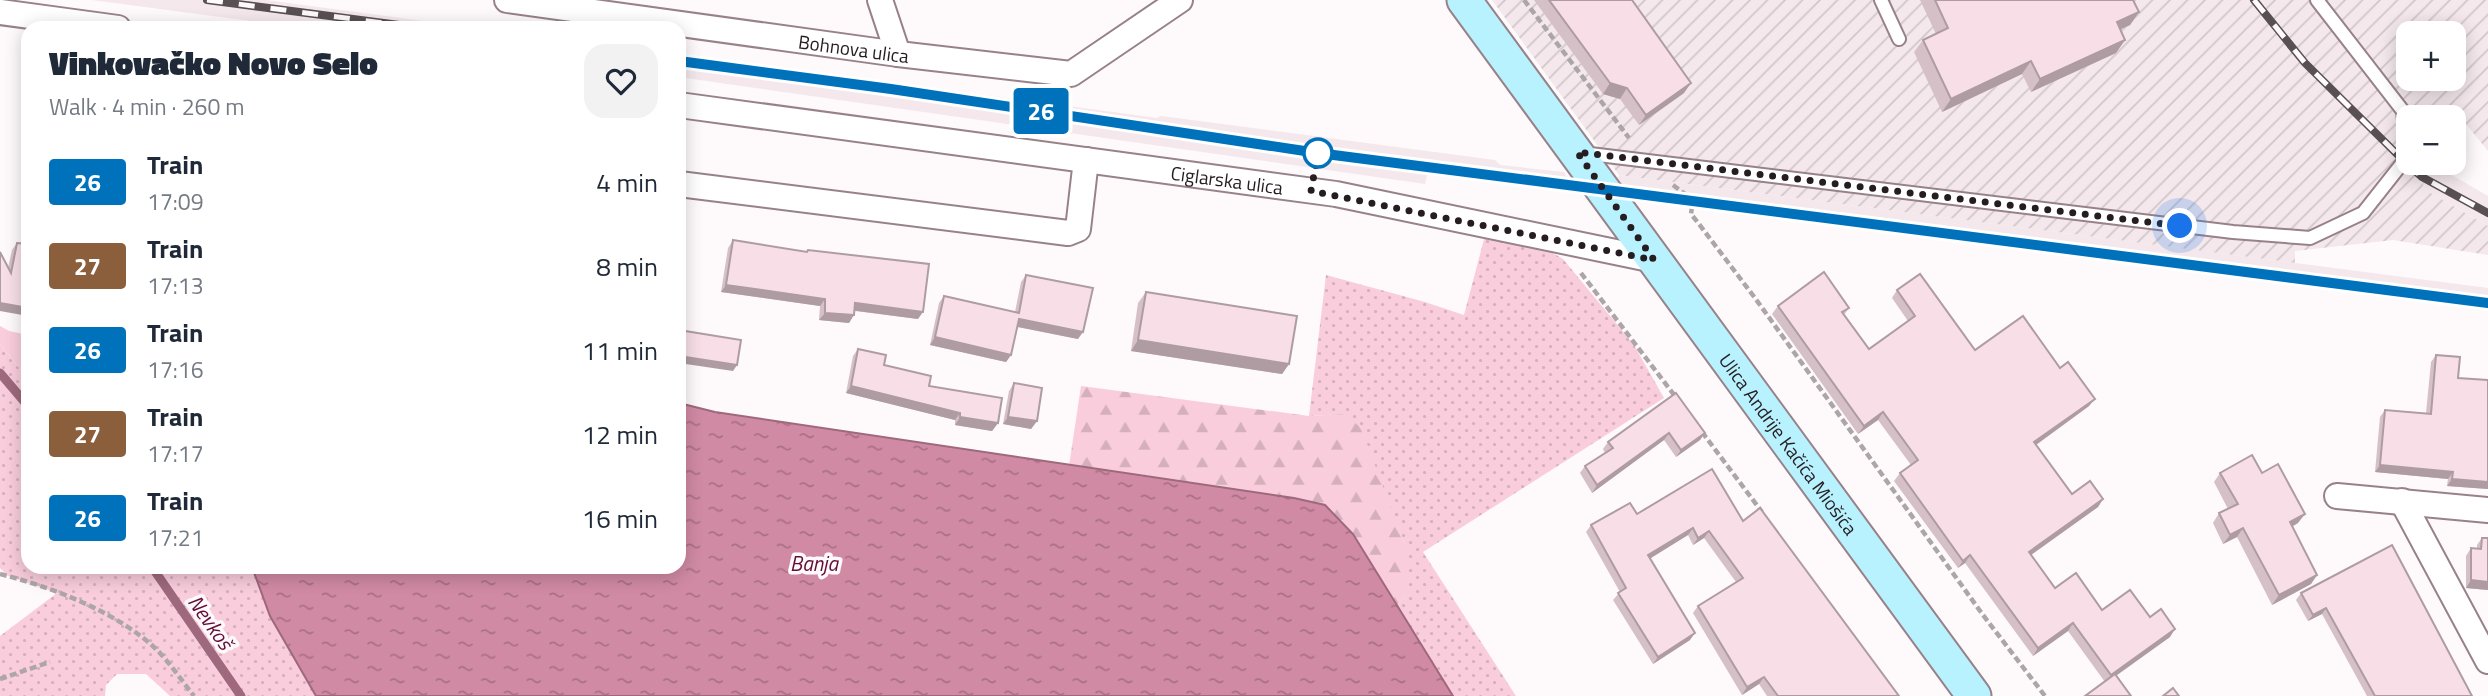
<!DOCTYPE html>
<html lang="en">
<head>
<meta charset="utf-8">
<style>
  body { margin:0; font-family:"Titillium Web",sans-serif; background:#f2f2f3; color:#1f2937; height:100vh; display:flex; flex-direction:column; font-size:26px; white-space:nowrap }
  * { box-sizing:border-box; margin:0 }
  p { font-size:23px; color:#747a83 }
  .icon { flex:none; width:38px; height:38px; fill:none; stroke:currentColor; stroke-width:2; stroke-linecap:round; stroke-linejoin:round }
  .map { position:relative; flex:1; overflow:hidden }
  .panel { position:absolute; left:21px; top:21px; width:665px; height:553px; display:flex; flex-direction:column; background:#fff; border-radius:21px; box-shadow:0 4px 18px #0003 }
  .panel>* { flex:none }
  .badge { padding:0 14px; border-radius:5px; font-size:24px; line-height:46px }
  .tools { position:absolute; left:2396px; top:21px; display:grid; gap:14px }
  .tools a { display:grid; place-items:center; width:70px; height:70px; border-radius:14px; background:#fff; box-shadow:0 4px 18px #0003; font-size:35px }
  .you { position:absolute; width:35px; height:35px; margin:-18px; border:5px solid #fff; border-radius:50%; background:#1a73e8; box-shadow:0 0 0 10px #1a73e833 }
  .map>.badge { position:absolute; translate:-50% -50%; box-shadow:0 0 0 4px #fff }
  .round { display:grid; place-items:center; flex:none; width:74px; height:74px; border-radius:21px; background:#f2f2f3 }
  .overview { display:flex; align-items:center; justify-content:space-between; height:119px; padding:0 28px }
  h1 { font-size:33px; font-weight:800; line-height:52px }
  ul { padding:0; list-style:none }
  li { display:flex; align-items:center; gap:21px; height:84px; padding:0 28px }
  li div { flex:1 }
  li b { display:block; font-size:26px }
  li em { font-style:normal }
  li .badge { min-width:77px; font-weight:700; text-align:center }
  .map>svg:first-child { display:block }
  .built { fill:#f4e8ec }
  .industrial { fill:url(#industrial-furrows); fill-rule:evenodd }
  .grass { fill:url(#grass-dots) }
  .forest { fill:url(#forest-firs) }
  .garden { fill:#f9cddc }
  .water { fill:url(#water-ripples); stroke:#9e697c; stroke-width:2 }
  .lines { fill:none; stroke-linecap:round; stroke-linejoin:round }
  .stream { stroke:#9e697c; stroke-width:9 }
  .service-casing { stroke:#988289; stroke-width:16 }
  .minor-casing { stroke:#988289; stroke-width:28 }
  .secondary-casing { stroke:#988289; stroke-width:37 }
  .path { stroke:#aca6a8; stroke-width:4.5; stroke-dasharray:7 3.5; stroke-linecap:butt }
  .service { stroke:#fff; stroke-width:12 }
  .minor { stroke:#fff; stroke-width:24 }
  .secondary { stroke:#b8f2fe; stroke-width:33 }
  .rail-casing { stroke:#585053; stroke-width:8 }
  .rail { stroke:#fef9fb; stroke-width:5; stroke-dasharray:16; stroke-linecap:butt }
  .wall { fill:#d5c0c7 }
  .shaded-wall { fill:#ae9ca2 }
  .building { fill:#f8dfe7; stroke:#ae9ca2; stroke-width:2 }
  .line-casing { stroke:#fff; stroke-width:16 }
  .line { stroke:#0072bc; stroke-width:10 }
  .walk { stroke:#261d20; stroke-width:7; stroke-dasharray:0 12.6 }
  .stop-dot { fill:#fff; stroke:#0072bc; stroke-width:3.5 }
  .labels { text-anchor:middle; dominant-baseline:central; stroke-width:7; stroke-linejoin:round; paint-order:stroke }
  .street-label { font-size:19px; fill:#261d20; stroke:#fef9fb }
  .water-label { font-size:21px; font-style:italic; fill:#620d38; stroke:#fef9fb }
</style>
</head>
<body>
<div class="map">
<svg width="2488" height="696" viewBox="0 0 2488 696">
  <defs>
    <pattern id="industrial-furrows" width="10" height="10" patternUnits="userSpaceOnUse" patternTransform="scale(1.75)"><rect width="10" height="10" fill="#f4e8ec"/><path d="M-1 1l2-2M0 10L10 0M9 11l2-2" fill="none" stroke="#d1c7ca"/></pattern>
    <pattern id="grass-dots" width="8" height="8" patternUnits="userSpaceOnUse" patternTransform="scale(1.75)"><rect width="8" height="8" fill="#f9cddc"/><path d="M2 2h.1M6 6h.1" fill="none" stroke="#d5b0bc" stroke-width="1.8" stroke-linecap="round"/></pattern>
    <pattern id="forest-firs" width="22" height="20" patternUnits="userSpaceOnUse" patternTransform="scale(1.75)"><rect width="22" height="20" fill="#f9cddc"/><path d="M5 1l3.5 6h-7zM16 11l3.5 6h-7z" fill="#d5b0bc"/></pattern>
    <pattern id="water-ripples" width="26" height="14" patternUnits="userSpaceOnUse" patternTransform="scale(1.75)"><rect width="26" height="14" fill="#d18aa4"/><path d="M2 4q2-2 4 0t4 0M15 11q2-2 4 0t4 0" fill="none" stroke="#a97085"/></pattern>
  </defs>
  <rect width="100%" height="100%" fill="#fef9fb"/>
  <g class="built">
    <polygon points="92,0 266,0 476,28 302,28"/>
    <polygon points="679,54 1157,118 1161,116 1495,160 1500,165 1564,172 1576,193 1428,172 1425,184 679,77"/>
    <polygon points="2431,163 2488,196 2488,226 2422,188"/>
    <polygon points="1619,175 2488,288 2488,309 1624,199 1617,181"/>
  </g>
  <path class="industrial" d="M1492 0H2488V151L2452 107 2441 117H2408V163H2431L2422 188 2488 226V255L2393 240 2295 251V263L1619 175ZM2408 33H2454V79H2408Z"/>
  <g class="grass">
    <polygon points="1487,228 1539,245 1563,259 1634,345 1664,398 1423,552 1516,696 1453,696 1397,605 1405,596 1405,545 1384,492 1345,414 1309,416 1326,275 1425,302 1464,315"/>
    <polygon points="0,344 28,379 28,567 252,567 270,616 316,696 170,696 146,674 117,674 106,685 105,696 0,696 0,636 57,593 8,576 0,568"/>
  </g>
  <polygon class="forest" points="1081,386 1309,416 1345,414 1361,428 1405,545 1405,596 1397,605 1353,534 1325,505 1294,498 1069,466"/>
  <polygon class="garden" points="0,326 9,331 28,335 28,379 0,344"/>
  <polygon class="water" points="679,403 715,412 1294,498 1325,505 1353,534 1453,696 316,696 270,616 252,567 679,567"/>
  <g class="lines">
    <g class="stream">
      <polyline points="0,373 28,406"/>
      <polyline points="152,567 241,696"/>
    </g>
    <g class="service-casing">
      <g id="service">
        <polyline points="1881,0 1899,39"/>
        <polyline points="1582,153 2233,232 2310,238 2363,213 2404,161 2406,141 2403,111 2317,0"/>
      </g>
    </g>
    <g class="minor-casing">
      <g id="minor">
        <path id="s1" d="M507 0 898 54 1071 74 1180 0"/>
        <polyline points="880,0 898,54"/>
        <polyline points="0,12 118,28"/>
        <path id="s2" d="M679 105 1336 194 1654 260"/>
        <polyline points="679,184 1068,233 1078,229 1086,160"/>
        <polyline points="2337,496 2488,510"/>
        <polyline points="2402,501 2488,661"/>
      </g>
    </g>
    <g class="secondary-casing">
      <g id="secondary">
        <path id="s3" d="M1464 0 1974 696"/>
      </g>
    </g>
    <g class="path">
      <polyline points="1524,0 1629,138"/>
      <polyline points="1673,185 1693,200 1691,214 1699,224 1755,298 1983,615 2045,696"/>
      <polyline points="1581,273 1678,400"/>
      <polyline points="1702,432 1762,512"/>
      <path d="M0 574C52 587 117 612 156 649 170 663 182 681 194 696"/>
      <polyline points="0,679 50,662"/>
    </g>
    <use href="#service" class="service"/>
    <use href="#minor" class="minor"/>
    <use href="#secondary" class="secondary"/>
    <g class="rail-casing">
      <g id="rail">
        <polyline points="207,0 422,28"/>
        <polyline points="2254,0 2305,63 2404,161 2422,177 2488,213"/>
        <polyline points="679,62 890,89 1318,153 2488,303"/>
      </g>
    </g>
    <use href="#rail" class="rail"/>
  </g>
  <g class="wall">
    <polygon points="1534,0 1632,0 1684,93 1639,125 1620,99 1603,94"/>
    <polygon points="1920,0 2133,0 2139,12 2130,25 2120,29 2125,40 2116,53 2031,92 2022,74 1942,112 1914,52 1923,40 1936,34"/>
    <polygon points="28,168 28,202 21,201"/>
    <polygon points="733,240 806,252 808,250 918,319 855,311 849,323 819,320 820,306 721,292 728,248"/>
    <polygon points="17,243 28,316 8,268 12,250"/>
    <polygon points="1026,275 1078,339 1017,327 1011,355 1006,362 930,345 939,303 944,296 1015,312 1021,282"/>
    <polygon points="1897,290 1975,350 2060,368 2089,406 2036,445 2072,494 2103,499 2098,507 2031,555 2055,588 2102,610 2150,617 2170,637 2116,675 2105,682 2068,631 2033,656 1965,563 1958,568 1894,481 1900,473 1911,465 1878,420 1858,434 1772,314 1778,306 1849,308 1844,315 1869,349 1908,321 1892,298"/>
    <polygon points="1146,292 1289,364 1282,374 1131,351 1138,303"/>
    <polygon points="858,349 884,365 929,386 998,423 992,431 955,425 955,420 846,393 853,356"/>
    <polygon points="2436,355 2458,378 2488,489 2447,486 2448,479 2375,472 2380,417 2385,410 2426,413 2431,362"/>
    <polygon points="1014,383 1037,421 1031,429 1003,424 1009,391"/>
    <polygon points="1676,393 1705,433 1700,440 1676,457 1664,440 1592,493 1580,473 1585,466 1605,453 1603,449 1608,442"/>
    <polygon points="2220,473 2262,473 2298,523 2292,527 2317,575 2311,584 2272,605 2237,537 2223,544 2213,523 2219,513 2228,509 2214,482"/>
    <polygon points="1637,514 1743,521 1899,696 1767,696 1759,684 1742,695 1693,613 1698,606 1736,582 1704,538 1693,545 1688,535 1650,558 1690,640 1653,664 1613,600 1620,592 1586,532 1591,525"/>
    <polygon points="2482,538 2488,538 2488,590 2466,588 2466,556 2471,548 2477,549 2477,545"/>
    <polygon points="2301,593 2472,696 2367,696 2322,614 2308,621 2296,600"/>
  </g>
  <g class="shaded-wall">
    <polygon points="2139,12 2130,25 2108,35 2117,22"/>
    <polygon points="2125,40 2116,53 2031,92 2040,79"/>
    <polygon points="2031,61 2022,74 1942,112 1951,99"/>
    <polygon points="1610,83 1627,88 1620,99 1603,94"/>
    <polygon points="1691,83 1684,93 1639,125 1646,115"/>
    <polygon points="27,194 28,194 28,202 21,201"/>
    <polygon points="726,285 825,299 820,306 721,292"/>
    <polygon points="0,303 28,308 28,316 0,311"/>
    <polygon points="855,303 923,312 918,319 850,310"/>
    <polygon points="825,313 854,315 849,323 819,320"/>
    <polygon points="1019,319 1083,332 1078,339 1014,326"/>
    <polygon points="935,337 1011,355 1006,362 930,345"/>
    <polygon points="1138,340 1289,364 1282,374 1131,351"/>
    <polygon points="679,356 737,365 733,371 679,363"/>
    <polygon points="851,386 960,413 955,420 846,393"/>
    <polygon points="2095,399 2089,406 2029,450 2034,442"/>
    <polygon points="1883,412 1878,420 1858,434 1864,426"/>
    <polygon points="960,417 998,423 992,431 955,425"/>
    <polygon points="1008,417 1037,421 1031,429 1003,424"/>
    <polygon points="1669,433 1664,440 1592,493 1597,485"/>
    <polygon points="1705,433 1700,440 1676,457 1681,450"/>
    <polygon points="2380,465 2453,472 2448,479 2375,472"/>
    <polygon points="2452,479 2488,482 2488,489 2447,486"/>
    <polygon points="2103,499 2098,507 2024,560 2029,552"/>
    <polygon points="2305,514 2298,523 2283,531 2290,522"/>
    <polygon points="1693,528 1688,535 1643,563 1648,555"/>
    <polygon points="2243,528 2237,537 2223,544 2230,535"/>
    <polygon points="1709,531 1704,538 1693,545 1698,538"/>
    <polygon points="1970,555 1965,563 1958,568 1963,561"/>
    <polygon points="2317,575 2311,584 2272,605 2279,595"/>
    <polygon points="2471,580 2488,582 2488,590 2466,588"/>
    <polygon points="2326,608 2322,614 2308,621 2313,615"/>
    <polygon points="2073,623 2068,631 2033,656 2038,648"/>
    <polygon points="2175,629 2170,637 2106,683 2111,675"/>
    <polygon points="1695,633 1690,640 1653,664 1658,657"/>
    <polygon points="1764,677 1759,684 1742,695 1747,687"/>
  </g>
  <g class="building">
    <polygon points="1549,0 1632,0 1691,83 1646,115 1627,88 1610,83"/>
    <polygon points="1935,0 2133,0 2139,12 2117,22 2125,40 2040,79 2031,61 1951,99 1923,40 1948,28"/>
    <polygon points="679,231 684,232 679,261"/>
    <polygon points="733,240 807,252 808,250 929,264 923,312 855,303 854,315 825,313 825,299 726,285"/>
    <polygon points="17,243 28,244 28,308 0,303 0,252 11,273"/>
    <polygon points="1824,272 1849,308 1842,312 1869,349 1915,316 1897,290 1920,274 1975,350 2023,316 2060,368 2068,362 2095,399 2034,442 2072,494 2090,481 2103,499 2029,552 2055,588 2076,573 2102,610 2130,590 2150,617 2161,609 2175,629 2111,675 2073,623 2038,648 1970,555 1963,561 1900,473 1918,460 1883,412 1864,426 1778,306"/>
    <polygon points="1026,275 1093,288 1083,332 1019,319 1011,355 935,337 944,296 1019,313"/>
    <polygon points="1146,292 1297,316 1289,364 1138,340"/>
    <polygon points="679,330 741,340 737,365 679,356"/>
    <polygon points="858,349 886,355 884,365 931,376 929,386 1002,398 998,423 960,417 960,413 851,386"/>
    <polygon points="2436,355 2460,357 2458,378 2488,380 2488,482 2452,479 2453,472 2380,465 2385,410 2431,414"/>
    <polygon points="1014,383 1042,388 1037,421 1008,417"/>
    <polygon points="1676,393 1705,433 1681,450 1669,433 1597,485 1585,466 1613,448 1608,442"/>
    <polygon points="2252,455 2262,473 2278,464 2305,514 2290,522 2317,575 2279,595 2243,528 2230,535 2219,513 2238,504 2220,473"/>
    <polygon points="1712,469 1743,521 1760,508 1899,696 1778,696 1764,677 1747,687 1698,606 1743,578 1709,531 1698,538 1693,528 1648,555 1695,633 1658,657 1618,593 1626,588 1591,525 1630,503 1637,514"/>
    <polygon points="2482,538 2488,538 2488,582 2471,580 2471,548 2481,549"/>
    <polygon points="2392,545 2472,696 2375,696 2326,608 2313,615 2301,593"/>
    <polygon points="2115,674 2131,696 2085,696"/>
    <polygon points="2173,688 2179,696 2163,696"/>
  </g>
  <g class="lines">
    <g class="line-casing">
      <polyline id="line" points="679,61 891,89 1318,153 2488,303"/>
    </g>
    <use href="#line" class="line"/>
    <polyline class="walk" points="1318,153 1311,191 1654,260 1577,152 2180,226"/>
  </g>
  <circle class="stop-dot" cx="1318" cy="153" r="14"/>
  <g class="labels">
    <g class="street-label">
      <text stroke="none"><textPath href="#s1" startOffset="350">Bohnova ulica</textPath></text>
      <text stroke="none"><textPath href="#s2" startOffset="553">Ciglarska ulica</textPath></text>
      <text stroke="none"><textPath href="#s3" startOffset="550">Ulica Andrije Kačića Miošića</textPath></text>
    </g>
    <g class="water-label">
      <text x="814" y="563">Banja</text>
      <text transform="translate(211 622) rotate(55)">Nevkoš</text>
    </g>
  </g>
</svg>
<div class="tools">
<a>+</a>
<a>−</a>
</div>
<div class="you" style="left:2180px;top:226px"></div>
<b class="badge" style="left:1041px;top:111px;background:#0072bc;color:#fff">26</b>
<section class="panel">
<div class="overview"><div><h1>Vinkovačko Novo Selo</h1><p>Walk · 4 min · 260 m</p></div><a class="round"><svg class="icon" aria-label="heart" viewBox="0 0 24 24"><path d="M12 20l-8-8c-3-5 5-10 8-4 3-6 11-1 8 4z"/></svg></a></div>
<ul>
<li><span class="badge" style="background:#0072bc;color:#fff">26</span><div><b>Train</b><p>17:09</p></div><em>4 min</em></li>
<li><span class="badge" style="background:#8b5e3c;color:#fff">27</span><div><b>Train</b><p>17:13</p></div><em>8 min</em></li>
<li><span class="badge" style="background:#0072bc;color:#fff">26</span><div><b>Train</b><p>17:16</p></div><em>11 min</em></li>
<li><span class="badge" style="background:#8b5e3c;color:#fff">27</span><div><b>Train</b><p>17:17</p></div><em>12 min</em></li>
<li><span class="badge" style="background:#0072bc;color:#fff">26</span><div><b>Train</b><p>17:21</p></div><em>16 min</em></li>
</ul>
</section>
</div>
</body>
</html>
